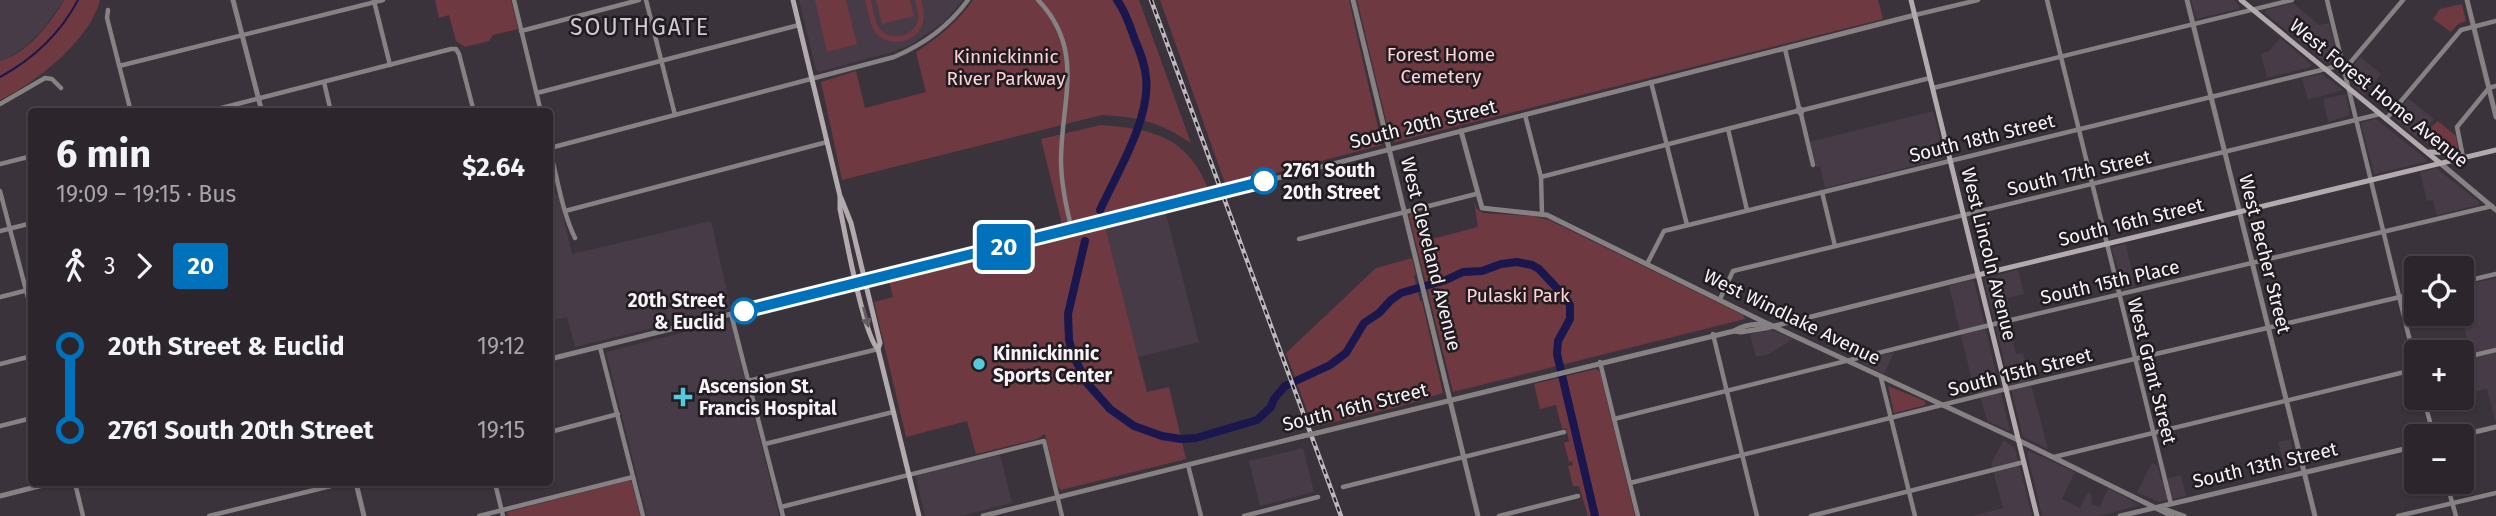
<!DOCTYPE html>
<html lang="en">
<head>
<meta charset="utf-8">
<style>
  body { margin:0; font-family:"Fira Sans",sans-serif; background:#383238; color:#f1f3f6; height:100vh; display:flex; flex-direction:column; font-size:26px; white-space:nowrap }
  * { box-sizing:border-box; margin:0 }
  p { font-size:23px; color:#a6a5a9 }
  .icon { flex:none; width:38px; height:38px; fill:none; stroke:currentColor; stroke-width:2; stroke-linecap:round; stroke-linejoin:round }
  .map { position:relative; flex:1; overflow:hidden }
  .drawer { position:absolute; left:28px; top:108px; width:525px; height:378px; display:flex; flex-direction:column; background:#2c262c; border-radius:7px; box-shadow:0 2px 5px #0004,0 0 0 2px #484348 }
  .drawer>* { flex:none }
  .badge { padding:0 14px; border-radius:5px; font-size:24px; line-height:46px }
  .controls { position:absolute; left:2404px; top:256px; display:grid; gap:14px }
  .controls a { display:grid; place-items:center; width:70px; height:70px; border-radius:7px; background:#2c262c; box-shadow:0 2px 5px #0004,0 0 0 2px #484348; font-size:35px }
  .map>.badge { position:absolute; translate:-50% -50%; box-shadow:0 0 0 4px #fff }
  .legs { display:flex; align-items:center; gap:10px; height:77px; padding:0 28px; font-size:23px }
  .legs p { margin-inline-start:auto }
  .overview { display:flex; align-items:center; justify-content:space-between; height:119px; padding:0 28px }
  h1 { font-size:38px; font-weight:700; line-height:52px }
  ul { padding:0 28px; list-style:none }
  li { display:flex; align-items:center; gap:24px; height:84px; font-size:26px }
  li i { display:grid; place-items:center; width:10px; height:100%; margin:0 9px; background:currentColor }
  li i::after { content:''; width:18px; height:18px; margin:-9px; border:5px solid; border-radius:50%; background:#2c262c }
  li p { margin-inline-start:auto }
  li:first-child i { background:linear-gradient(#0000 50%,currentColor 0) }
  li:last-child i { background:linear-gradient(currentColor 50%,#0000 0) }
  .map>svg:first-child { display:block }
  .built { fill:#463b47 }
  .green { fill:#6e3941 }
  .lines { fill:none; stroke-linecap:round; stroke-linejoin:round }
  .stream { stroke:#19174d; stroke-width:2 }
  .river { stroke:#19174d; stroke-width:8 }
  .minor { stroke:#868183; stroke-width:4.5 }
  .tertiary { stroke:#868183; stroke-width:5 }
  .secondary { stroke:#b3aaae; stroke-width:5 }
  .rail-casing { stroke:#beb8be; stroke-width:4.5 }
  .rail { stroke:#201c20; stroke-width:2; stroke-dasharray:5; stroke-linecap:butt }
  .tertiary-bridge { stroke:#868183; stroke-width:5 }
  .oneway { fill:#625c60 }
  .line-1-casing { stroke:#fff; stroke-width:16 }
  .line-1 { stroke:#0072bc; stroke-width:10 }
  .stop-1-dot { fill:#fff; stroke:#0072bc; stroke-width:3.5 }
  .poi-dot { fill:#54cadc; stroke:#201c20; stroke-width:2.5 }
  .labels { text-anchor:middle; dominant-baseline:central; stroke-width:5; stroke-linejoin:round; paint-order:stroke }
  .park-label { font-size:19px; fill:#ffd2d7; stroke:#201c20 }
  .street-label { font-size:19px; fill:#f8f3f8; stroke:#201c20 }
  .stop-label { font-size:19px; font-weight:bold; fill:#f8f3f8; stroke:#201c20; text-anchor:start }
  .poi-label { font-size:19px; font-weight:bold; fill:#f8f3f8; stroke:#201c20; text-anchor:start }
  .quarter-label { font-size:23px; letter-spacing:2px; fill:#d1c8d1; stroke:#201c20 }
</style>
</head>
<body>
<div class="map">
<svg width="2496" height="516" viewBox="0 0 2496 516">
  <rect width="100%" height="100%" fill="#3a333b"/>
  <g class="built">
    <polygon points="0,0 64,0 43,29 26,46 7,59 0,61"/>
    <polygon points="799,0 963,0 944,22 910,45 892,52 819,72 816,69"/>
    <polygon points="2191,0 2233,0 2240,6 2239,9 2196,19"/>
    <polygon points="2293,3 2319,25 2329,23 2338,58 2336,61 2326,63 2265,13 2266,10"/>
    <polygon points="2280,38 2311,64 2311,67 2267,78 2261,54 2269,51"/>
    <polygon points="2360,57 2381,74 2364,95 2353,85 2349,71"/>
    <polygon points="2322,74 2343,90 2308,100 2302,78"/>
    <polygon points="2346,94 2350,115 2328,122 2323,99"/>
    <polygon points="2408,98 2434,119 2418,139 2394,118"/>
    <polygon points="1933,111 1944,155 1942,159 1825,188 1820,166 1816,167 1810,142"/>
    <polygon points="2376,119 2426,159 2426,162 2374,174 2361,124 2363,122"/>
    <polygon points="2436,168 2479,202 2479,205 2437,215 2433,200 2427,201 2420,172"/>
    <polygon points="558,194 572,254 711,221 731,309 575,347 567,317 550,321 550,196"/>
    <polygon points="1165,210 1199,342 1138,357 1105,226"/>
    <polygon points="2126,244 2135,287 2124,289 2112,249 2113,247"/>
    <polygon points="2018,270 2024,294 2007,298 2011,316 2008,317 2016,354 2023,353 2048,449 2023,437 1984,280 1986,278"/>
    <polygon points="2496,278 2496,420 2495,420 2487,389 2472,392 2465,363 2473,361 2463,322 2467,320 2462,303 2462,286"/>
    <polygon points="1971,280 1974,281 2010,431 1987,421 1979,393 1975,393 1949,286"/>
    <polygon points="727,321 731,324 779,516 647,516 606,352"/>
    <polygon points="1771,330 1793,339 1769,354 1756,357 1750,334"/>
    <polygon points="1894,352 1884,374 1862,363 1864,360"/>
    <polygon points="2290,439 2297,469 2286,473 2278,442"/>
    <polygon points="2004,440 2015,448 2032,516 1972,516 2003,508 1991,463"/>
    <polygon points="1303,448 1314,492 1260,506 1249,461"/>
    <polygon points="2029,451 2075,472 2062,499 2080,508 2088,492 2091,494 2092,504 2100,507 2108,488 2140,505 2100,516 2042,516 2027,453"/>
    <polygon points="1000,455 1012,503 960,516 925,516 916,478 917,475"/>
    <polygon points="2152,463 2158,466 2161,480 2181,475 2186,496 2159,502 2137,492"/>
  </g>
  <g class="green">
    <path d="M64 0H100C90 40 36 83 0 100V61C27 54 51 23 64 0Z"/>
    <polygon points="435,0 511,0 518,29 493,35 489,41 465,47 456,41 449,15 439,18"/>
    <polygon points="815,0 846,0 857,44 827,52"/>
    <path d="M865 0H871C873 9 874 20 879 28 889 41 911 38 917 23 920 15 917 8 915 0H921C923 7 925 14 923 22 918 43 889 49 875 32 869 23 868 10 865 0Z"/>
    <polygon points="876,0 910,0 914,16 882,24"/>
    <path d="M973 0H1139L1191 143C1158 122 1141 117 1102 115L842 180 821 82 856 71 865 108 926 92 916 52C938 38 958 22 973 0Z"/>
    <polygon points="1160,0 1349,0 1382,145 1226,186"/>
    <polygon points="1357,0 1878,0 1883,19 1395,142 1390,137"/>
    <polygon points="2462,4 2466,21 2458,24 2451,32 2433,19 2440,9"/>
    <polygon points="2438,121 2456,136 2458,148 2434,148 2419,137"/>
    <path d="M1101 125C1154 129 1188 137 1209 191L1063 228 1041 139Z"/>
    <polygon points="1474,201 1477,209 1483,213 1532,216 1549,220 1743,315 1745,319 1453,392 1409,216 1411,213 1420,211 1428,240 1478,227"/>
    <polygon points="1105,226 1147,392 1169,387 1186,459 1061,490 1058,487 1045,434 1037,439 976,454 967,421 906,437 874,302 893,297 889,281"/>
    <polygon points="1412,258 1416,275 1414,276 1420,301 1422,301 1443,393 1398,407 1313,427 1286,353 1376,268"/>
    <polygon points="1596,369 1600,372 1635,516 1588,516 1579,486 1573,486 1568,466 1573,465 1572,461 1569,462 1564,443 1569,441 1566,428 1562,429 1556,405 1540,409 1534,384"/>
    <polygon points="1888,386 1925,401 1926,405 1894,413"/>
    <polygon points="631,480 640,516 508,516 507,512"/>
  </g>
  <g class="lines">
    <path class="stream" d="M0 77C33 59 60 34 78 0"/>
    <g class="river">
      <path d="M1100 210C1117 173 1151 118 1146 77 1145 64 1140 52 1135 40 1130 26 1126 12 1117 0"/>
      <polyline points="1085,241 1068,314 1069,340 1073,355 1087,383 1110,409 1134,426 1162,436 1181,439 1196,438 1257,420 1271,407 1274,399 1285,386 1330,365 1346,353 1364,323 1379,313 1391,300 1401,293 1446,280 1463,272 1482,271 1501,264 1517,262 1532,265 1539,269 1566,298 1570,305 1570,319 1558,341 1557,354 1595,516"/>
    </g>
    <g class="minor">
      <polyline points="514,0 541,112"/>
      <polyline points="646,0 675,115"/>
      <path d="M1038 0C1086 50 1061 101 1061 160 1061 184 1066 207 1072 230"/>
      <polyline points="2047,0 2171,504"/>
      <polyline points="2327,0 2417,370"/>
      <polyline points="374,1 390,65"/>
      <polyline points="108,10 107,18 131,112"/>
      <polyline points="1915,15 1978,0"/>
      <polyline points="521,31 639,0"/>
      <polyline points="1785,49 1799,108"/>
      <polyline points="119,66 383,0"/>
      <polyline points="324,82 331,112"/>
      <polyline points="1651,82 1687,225"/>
      <polyline points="1933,88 2292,0"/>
      <polyline points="537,93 799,25"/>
      <polyline points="0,104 45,78 52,79 61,88"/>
      <polyline points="1803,110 1799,108 1797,111 1801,114 1803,110 1930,78"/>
      <polyline points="206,112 451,49 456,49 459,54 474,112"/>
      <polyline points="1801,114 1813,165"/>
      <polyline points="1525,115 1541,177 1542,213"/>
      <polyline points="2386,119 2461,30 2496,21"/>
      <polyline points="1728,129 1747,210"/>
      <polyline points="2463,157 2457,127 2489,88 2496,86"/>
      <polyline points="0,164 32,156"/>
      <polyline points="1541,177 1797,111"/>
      <polyline points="0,191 32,313"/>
      <polyline points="1822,192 1835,246"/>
      <polyline points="565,211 827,142"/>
      <polyline points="0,231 32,223"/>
      <path d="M575 238C562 211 558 180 550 151V148L894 57C925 44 949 26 968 0"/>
      <polyline points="1299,239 1476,194"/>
      <polyline points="1647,264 1664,231 2350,63 2403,0"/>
      <polyline points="2462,282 2496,274"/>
      <polyline points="0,297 32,289"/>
      <polyline points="1720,299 1733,271 2380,114"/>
      <polyline points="731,314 783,516"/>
      <polyline points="1713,334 1757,516"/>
      <polyline points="600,347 643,516"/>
      <polyline points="2462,358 2496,350"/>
      <polyline points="1600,362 1638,516"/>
      <polyline points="0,364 32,356"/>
      <polyline points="1881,378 1915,516"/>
      <polyline points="748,381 878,349"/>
      <polyline points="2423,397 2434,436"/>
      <polyline points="1614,419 1990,325 2492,206"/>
      <polyline points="0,426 32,418"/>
      <polyline points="550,432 618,414"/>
      <polyline points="765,444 893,412"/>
      <polyline points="2054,457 2417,369"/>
      <polyline points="1188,465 1201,516"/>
      <polyline points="2446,481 2456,516"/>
      <polyline points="75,483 83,516"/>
      <polyline points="495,483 503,516"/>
      <polyline points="1630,483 2006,389 2417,293"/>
      <polyline points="1343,487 1564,432"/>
      <polyline points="781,507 1044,441 1062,516"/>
      <polyline points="209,516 343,483"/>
      <polyline points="479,516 633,477"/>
      <polyline points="1244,516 1318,497"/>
      <polyline points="1499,516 1578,496"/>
      <polyline points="1811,516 2024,462"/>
      <polyline points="2398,516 2496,493"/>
    </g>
    <g class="tertiary">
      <polyline points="233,0 262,112"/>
      <polyline points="1353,0 1478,516"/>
      <polyline points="2187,0 2315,516"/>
      <polyline points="2467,0 2496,117"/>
      <polyline points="1461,131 1482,208 1547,215 1762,321 2018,440 2172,516"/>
      <polyline points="2440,163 2496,210"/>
      <polyline points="1227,191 1915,15"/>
      <polyline points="1734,331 1741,332 1766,328 1978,275"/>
      <polyline points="550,359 1214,194"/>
      <path d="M1317 433 1734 331C1744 325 1756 323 1767 325"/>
      <polyline points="2458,436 2496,427"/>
      <polyline points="356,483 364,516"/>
      <polyline points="0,496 51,483"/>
      <polyline points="2161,508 2184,516"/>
      <polyline points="983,516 1303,436"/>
      <polyline points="2120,516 2417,446"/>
    </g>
    <g class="secondary">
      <path d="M793 0 840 196V209C845 233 864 337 878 349"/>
      <polyline points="1911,0 2037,516"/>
      <polyline points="2241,0 2440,163"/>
      <polyline points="2429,152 2455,153 2463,157"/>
      <polyline points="841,198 851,223 880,343 878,349 919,516"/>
      <polyline points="1978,275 2496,150"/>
    </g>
    <g class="rail-casing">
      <polyline id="rail" points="1151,0 1341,516"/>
    </g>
    <use href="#rail" class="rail"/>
    <g class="tertiary-bridge">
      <polyline points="1214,194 1227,191"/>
      <polyline points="1303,436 1317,433"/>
    </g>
  </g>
  <defs><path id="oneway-solid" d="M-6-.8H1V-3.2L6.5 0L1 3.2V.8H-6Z" transform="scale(1.75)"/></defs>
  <use class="oneway" href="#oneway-solid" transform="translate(866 317) rotate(76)"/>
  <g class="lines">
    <g class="line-1-casing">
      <polyline id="line-1" points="744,311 1264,181"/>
    </g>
    <use href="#line-1" class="line-1"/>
  </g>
  <g class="stop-1-dot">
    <circle cx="1264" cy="181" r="12"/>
    <circle cx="744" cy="311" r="12"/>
  </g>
  <g class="poi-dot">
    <circle cx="979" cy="364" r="7"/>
    <path d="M679.5 386.5h7v7h7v7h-7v7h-7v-7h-7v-7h7z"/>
  </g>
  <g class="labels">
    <g class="park-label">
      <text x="1441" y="54">Forest Home<tspan x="1441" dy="22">Cemetery</tspan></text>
      <text x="1006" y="56">Kinnickinnic<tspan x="1006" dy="22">River Parkway</tspan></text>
      <text x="1518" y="295">Pulaski Park</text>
    </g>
    <g class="street-label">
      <text transform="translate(2379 93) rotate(39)">West Forest Home Avenue</text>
      <text transform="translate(1423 124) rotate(-14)">South 20th Street</text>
      <text transform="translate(1982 138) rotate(-14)">South 18th Street</text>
      <text transform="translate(2079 173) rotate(-13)">South 17th Street</text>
      <text transform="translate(2131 222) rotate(-14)">South 16th Street</text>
      <text transform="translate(1431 254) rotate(76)">West Cleveland Avenue</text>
      <text transform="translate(1989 254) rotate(76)">West Lincoln Avenue</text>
      <text transform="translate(2265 254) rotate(76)">West Becher Street</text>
      <text transform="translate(2110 282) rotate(-13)">South 15th Place</text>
      <text transform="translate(1792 317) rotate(26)">West Windlake Avenue</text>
      <text transform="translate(2152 371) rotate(76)">West Grant Street</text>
      <text transform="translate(2020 372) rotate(-14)">South 15th Street</text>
      <text transform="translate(1355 407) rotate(-14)">South 16th Street</text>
      <text transform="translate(2265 465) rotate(-13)">South 13th Street</text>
    </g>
    <g class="stop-label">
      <text x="1283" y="170">2761 South<tspan x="1283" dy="22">20th Street</tspan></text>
      <text x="725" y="300" text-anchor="end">20th Street<tspan x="725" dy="22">&amp; Euclid</tspan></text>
    </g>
    <g class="poi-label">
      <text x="993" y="353">Kinnickinnic<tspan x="993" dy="22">Sports Center</tspan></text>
      <text x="699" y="386">Ascension St.<tspan x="699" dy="22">Francis Hospital</tspan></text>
    </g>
    <g class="quarter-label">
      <text x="640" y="27">SOUTHGATE</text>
    </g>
  </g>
</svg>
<div class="controls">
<a><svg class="icon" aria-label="locate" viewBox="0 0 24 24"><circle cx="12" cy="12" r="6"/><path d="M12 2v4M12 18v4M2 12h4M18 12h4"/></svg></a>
<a>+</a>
<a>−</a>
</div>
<b class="badge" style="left:1004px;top:247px;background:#0072bc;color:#fff">20</b>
<section class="drawer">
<div class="overview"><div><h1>6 min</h1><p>19:09 – 19:15 · Bus</p></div><b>$2.64</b></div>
<div class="legs"><svg class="icon" aria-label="walk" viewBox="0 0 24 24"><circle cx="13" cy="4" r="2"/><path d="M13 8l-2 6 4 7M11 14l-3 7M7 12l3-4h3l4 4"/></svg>3<svg class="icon" aria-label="forward" viewBox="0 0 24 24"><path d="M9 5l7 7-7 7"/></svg><b class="badge" style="background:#0072bc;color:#fff">20</b></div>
<ul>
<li><i style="color:#0072bc"></i><b>20th Street &amp; Euclid</b><p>19:12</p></li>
<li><i style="color:#0072bc"></i><b>2761 South 20th Street</b><p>19:15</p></li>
</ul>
</section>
</div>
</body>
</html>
